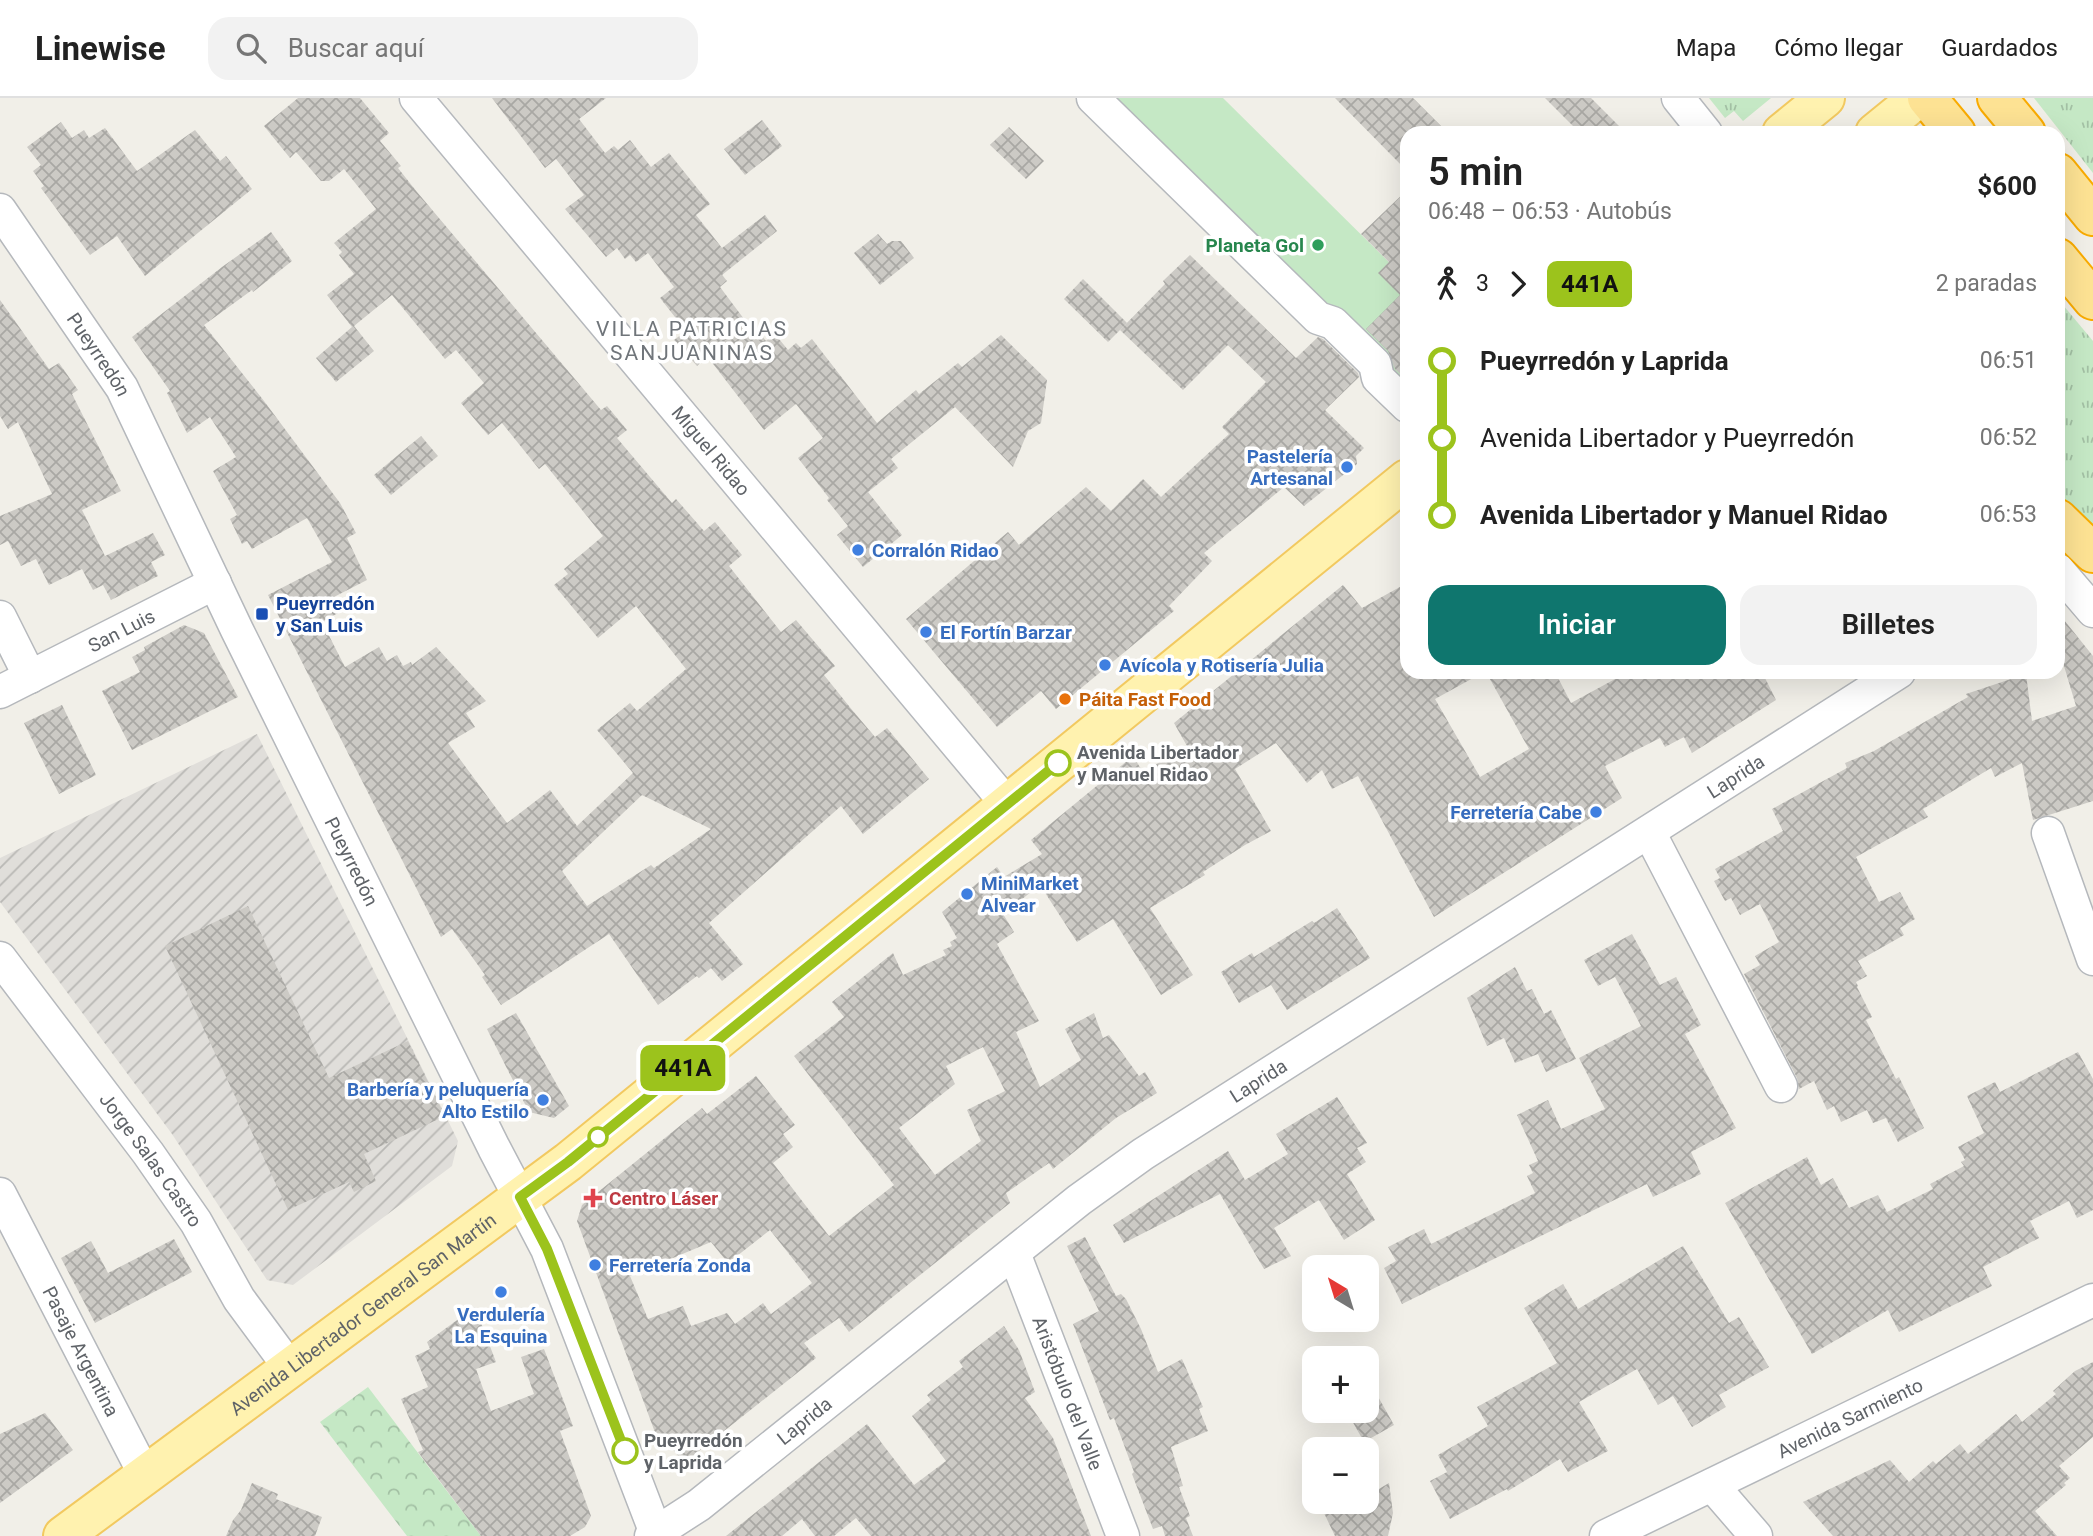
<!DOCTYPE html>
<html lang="es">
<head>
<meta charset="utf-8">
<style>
  body { margin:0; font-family:Roboto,sans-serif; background:#f2f2f2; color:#222; height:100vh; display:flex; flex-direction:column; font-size:26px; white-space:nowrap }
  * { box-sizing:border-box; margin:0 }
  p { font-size:23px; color:#767676 }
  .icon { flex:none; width:38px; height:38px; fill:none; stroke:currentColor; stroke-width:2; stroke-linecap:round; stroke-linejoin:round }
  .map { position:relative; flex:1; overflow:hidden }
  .details { position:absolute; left:1400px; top:28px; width:665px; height:553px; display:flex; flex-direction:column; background:#fff; border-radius:21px; box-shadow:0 7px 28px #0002 }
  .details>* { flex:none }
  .badge { padding:0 14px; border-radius:10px; font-size:24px; line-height:46px }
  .needle { width:46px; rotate:322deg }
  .fabs { position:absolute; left:1302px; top:1157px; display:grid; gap:14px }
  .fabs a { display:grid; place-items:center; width:77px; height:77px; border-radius:14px; background:#fff; box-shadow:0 7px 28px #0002; font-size:35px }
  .map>.badge { position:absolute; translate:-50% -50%; box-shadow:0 0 0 4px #fff }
  .legs { display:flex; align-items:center; gap:10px; height:77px; padding:0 28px; font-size:23px }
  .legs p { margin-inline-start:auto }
  .overview { display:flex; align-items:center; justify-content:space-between; height:119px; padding:0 28px }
  h1 { font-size:38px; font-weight:600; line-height:52px }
  .cta { display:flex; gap:14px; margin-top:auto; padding:14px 28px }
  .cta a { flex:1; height:80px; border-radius:21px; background:#0f766e; color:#fff; font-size:28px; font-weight:600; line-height:80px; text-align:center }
  .cta a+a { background:#f2f2f2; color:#222 }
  ul { padding:0 28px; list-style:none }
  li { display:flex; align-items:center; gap:24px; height:77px; font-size:26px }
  li i { display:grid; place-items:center; width:10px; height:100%; margin:0 9px; background:currentColor }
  li i::after { content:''; width:18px; height:18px; margin:-9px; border:5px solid; border-radius:50%; background:#fff }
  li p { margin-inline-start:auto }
  li:first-child i { background:linear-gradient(#0000 50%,currentColor 0) }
  li:last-child i { background:linear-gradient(currentColor 50%,#0000 0) }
  header { display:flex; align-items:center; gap:42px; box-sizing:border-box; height:98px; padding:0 35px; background:#fff; border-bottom:2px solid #e0e0e0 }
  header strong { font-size:33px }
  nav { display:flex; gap:38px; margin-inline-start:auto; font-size:24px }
  .search { width:490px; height:63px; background:#f2f2f2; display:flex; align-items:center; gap:18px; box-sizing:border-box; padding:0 24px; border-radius:21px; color:#767676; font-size:26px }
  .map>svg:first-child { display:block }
  .industrial { fill:url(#industrial-furrows) }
  .grass { fill:url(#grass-tufts) }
  .park { fill:url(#park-crowns) }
  .pitch { fill:#c5e8c5 }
  .building { fill:url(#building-cross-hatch); fill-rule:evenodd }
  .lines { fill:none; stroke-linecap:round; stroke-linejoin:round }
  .minor-casing { stroke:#b5b8bc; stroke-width:35 }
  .major-casing { stroke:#f2c960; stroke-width:42 }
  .highway-casing { stroke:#f9ab00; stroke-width:42 }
  .minor { stroke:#fff; stroke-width:32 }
  .major { stroke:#fff2af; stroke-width:38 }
  .highway { stroke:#fde293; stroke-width:38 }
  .line-1-casing { stroke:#fff; stroke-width:16 }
  .line-1 { stroke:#9cc31c; stroke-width:10 }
  .leisure-dot { fill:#2e9e5b; stroke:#fff; stroke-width:2.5 }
  .shop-dot { fill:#3f7fe0; stroke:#fff; stroke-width:2.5 }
  .transit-dot { fill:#1a4fb4; stroke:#fff; stroke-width:2.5 }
  .food-dot { fill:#e8710a; stroke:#fff; stroke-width:2.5 }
  .stop-1-dot { fill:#fff; stroke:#9cc31c; stroke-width:3.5 }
  .health-dot { fill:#e0444e; stroke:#fff; stroke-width:2.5 }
  .labels { text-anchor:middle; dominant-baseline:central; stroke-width:7; stroke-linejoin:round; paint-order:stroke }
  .leisure-label { font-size:19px; font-weight:bold; fill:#27864d; stroke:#fff; text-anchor:end }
  .street-label { font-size:19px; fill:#5f6368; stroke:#fff }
  .shop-label { font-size:19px; font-weight:bold; fill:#366cbe; stroke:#fff; text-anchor:start }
  .transit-label { font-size:19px; font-weight:bold; fill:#164399; stroke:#fff; text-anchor:start }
  .food-label { font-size:19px; font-weight:bold; fill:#c56008; stroke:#fff; text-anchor:start }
  .stop-label { font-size:19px; font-weight:bold; fill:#5f6368; stroke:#fff; text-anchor:start }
  .health-label { font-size:19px; font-weight:bold; fill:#be3a42; stroke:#fff; text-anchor:start }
  .neighbourhood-label { font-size:21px; letter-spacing:2px; fill:#70757a; stroke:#fff }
</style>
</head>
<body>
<header>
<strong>Linewise</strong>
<div class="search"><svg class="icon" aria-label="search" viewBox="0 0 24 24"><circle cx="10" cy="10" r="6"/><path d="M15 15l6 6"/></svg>Buscar aquí</div>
<nav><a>Mapa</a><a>Cómo llegar</a><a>Guardados</a></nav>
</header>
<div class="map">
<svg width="2093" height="1438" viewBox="0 0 2093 1438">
  <defs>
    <pattern id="industrial-furrows" width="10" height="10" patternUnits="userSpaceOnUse" patternTransform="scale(1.75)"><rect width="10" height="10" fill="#e0deda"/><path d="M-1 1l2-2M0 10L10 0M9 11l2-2" fill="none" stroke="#b9b8b5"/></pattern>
    <pattern id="grass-tufts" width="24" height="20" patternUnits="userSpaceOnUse" patternTransform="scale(1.75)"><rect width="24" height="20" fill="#c5e8c5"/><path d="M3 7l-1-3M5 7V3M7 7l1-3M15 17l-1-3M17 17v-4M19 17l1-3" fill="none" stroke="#a3c0a4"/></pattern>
    <pattern id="park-crowns" width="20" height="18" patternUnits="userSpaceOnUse" patternTransform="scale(1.75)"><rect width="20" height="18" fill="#c5e8c5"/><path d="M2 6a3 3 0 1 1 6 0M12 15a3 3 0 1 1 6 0" fill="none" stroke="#a3c0a4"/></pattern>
    <pattern id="building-cross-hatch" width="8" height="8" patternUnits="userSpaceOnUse" patternTransform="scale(1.75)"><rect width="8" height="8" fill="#cccac5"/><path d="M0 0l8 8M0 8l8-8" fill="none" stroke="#a9a8a4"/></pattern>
  </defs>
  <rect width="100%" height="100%" fill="#f1efe8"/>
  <polygon class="industrial" points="257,636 458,1043 452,1068 293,1187 267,1182 172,1036 0,804 0,760"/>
  <g class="grass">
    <polygon points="1709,0 1771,0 1743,23 1734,13 1725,20"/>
    <polygon points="2034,0 2093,0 2093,75"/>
    <polygon points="2058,201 2093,243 2093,442 2058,408"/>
  </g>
  <polygon class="park" points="368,1289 481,1438 407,1438 320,1324"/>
  <polygon class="pitch" points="1114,0 1223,0 1407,182 1407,287"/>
  <g class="building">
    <path d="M298 0H360L389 35 380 43 401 68 398 70 417 94 601 312 607 308 627 332 617 340 672 405 676 401 704 433 715 424 742 457 729 468 781 534 796 522 835 568 824 577 853 613 875 639 887 630 929 681 863 736 841 708 709 825 743 866 722 883 711 870 699 880 697 878 658 907 609 836 501 907 482 879 485 877 452 831 441 839 268 497 332 464 307 420 252 451 247 443 242 446 230 421 237 417 213 373 236 359 210 319 187 335 167 295 170 293 132 239 222 169 271 134 292 163 253 194 252 192 204 227 264 303 340 405 356 435 347 440 367 482 330 501 338 515 322 524 345 569 379 549 387 563 397 557 403 568 411 564 412 567 436 549 486 603 466 615 475 629 448 645 507 725 550 692 577 728 633 675 597 632 630 605 637 613 686 571 636 508 598 540 554 487 568 476 564 471 603 438 545 366 539 371 502 325 488 337 461 305 484 285 456 252 445 261 392 197 354 228 374 253 336 284 316 260 352 229 327 197 354 176 339 157 342 154 334 145 376 111 344 71 329 83H321L296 54 290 60 264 28ZM642 697 711 731 654 770 651 767 587 808 562 773Z"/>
    <polygon points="492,0 606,0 579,21 605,55 614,48 618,52 630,42 651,69 669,55 710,106 696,117 722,150 765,117 777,133 722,177 727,183 720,189 756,237 759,234 766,243 775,236 788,252 796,245 801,250 812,241 877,325 916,292 919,296 958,265 962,269 1001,237 1047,282 1041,325 1028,333 1013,369 955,309 891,361 898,370 868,394 902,437 863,469 837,437 848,428 827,402 829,400 798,360 823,340 796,306 764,332 707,258 697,268 674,242 686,233 660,200 674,189 648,155 636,164 630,157 625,161 617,150 606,159 565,111 584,97 556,61 545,70"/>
    <polygon points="1335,0 1413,0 1448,35 1407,35 1407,73"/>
    <polygon points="1545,0 1591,0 1626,35 1580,35"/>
    <polygon points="762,22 782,48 745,77 724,51"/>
    <polygon points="61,24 72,40 84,32 89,40 105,30 137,73 195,32 220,63 226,58 252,91 145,178 117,138 90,157 41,90 44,88 33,73 41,67 27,49"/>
    <polygon points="1009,29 1044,63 1026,81 990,47"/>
    <polygon points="1407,92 1407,282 1395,271 1388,253 1366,231 1400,197 1378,175 1389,164 1361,136"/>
    <polygon points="878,136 887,146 892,143 901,143 914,160 880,187 854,155"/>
    <polygon points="1190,157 1296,260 1318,239 1323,241 1358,275 1359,279 1325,312 1364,350 1356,358 1357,366 1304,408 1284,389 1204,455 1212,463 1169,508 1174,513 1056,611 1041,593 997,629 906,521 1008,434 1019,447 1086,389 1111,413 1143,381 1161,399 1229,336 1222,329 1266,284 1228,247 1183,292 1120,232 1165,186 1163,183"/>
    <polygon points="1083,181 1127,225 1108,244 1064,201"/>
    <polygon points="0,202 49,271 59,265 78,292 72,296 121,393 82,412 105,458 153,435 165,457 151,464 158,478 111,502 103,487 93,492 82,471 49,487 36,461 21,468 8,443 0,447 0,418 52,396 18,324 8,331 0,318"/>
    <polygon points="421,338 438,358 391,397 374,377"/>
    <path d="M1407 485V574H1484L1435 601 1480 679 1529 651 1486 574H1555L1571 605 1628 574H1762L1776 602 1692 655 1684 639 1665 649 1660 640 1605 668 1622 700 1434 819 1358 678 1332 691 1322 672 1307 685 1276 645 1235 671 1271 733 1245 747 1203 774 1205 777 1150 810 1193 877 1161 897 1113 821 1077 844 1040 787 1003 816 1014 834 997 846 1039 923 1016 934 1040 989 1081 962 1065 931 1094 915 1103 940 1109 937 1139 978 1145 974 1157 995 1116 1020 1053 1071 1049 1065 1006 1095 1010 1105 849 1234 839 1220 804 1245 816 1260 684 1365 666 1343 660 1348 577 1123 582 1107 702 1010 707 1016 756 978 795 1027 783 1036 793 1049 773 1065 829 1138 894 1087 794 958 844 919 832 904 893 855 903 877 946 857 943 852 952 848 950 844 957 840 942 814 997 769 1004 779 1042 756 1031 742 1133 658 1143 674 1187 648 1174 625 1343 487 1362 510ZM983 949 1005 993 967 1012 981 1043 935 1077 899 1030 955 986 946 968ZM770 1132 812 1185 771 1216 763 1205 735 1226 727 1215 691 1228 683 1208 648 1221 630 1178 711 1144 728 1165Z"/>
    <polygon points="2064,522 2093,558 2093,703 2033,722 2022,665 1995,679 1991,670 1923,711 1928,719 1856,759 1879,804 1900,794 1915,821 1900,830 1904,837 1858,863 1867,878 1856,884 1858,888 1857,889 1872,919 1866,922 1896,981 1899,979 1924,1030 1898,1044 1886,1020 1873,1025 1867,1012 1841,1024 1834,1008 1827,1012 1814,983 1799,991 1797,980 1744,876 1760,867 1755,858 1779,844 1760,806 1740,817 1731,800 1725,803 1714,783 1720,780 1715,771 1783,733 1772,711 1847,670 1845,665 1874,653 1968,599 1966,596 2026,576 2032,623 2076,608 2061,558"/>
    <polygon points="184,527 204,535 238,599 132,652 102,593 140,574 132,559 145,552 144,549"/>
    <polygon points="62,607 96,677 59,696 24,625"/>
    <polygon points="248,808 329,980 408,943 445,1018 364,1056 376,1083 354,1094 349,1084 288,1112 165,848"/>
    <polygon points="1337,810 1370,860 1287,912 1271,887 1239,905 1221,874 1252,855 1254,859 1312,823 1314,825"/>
    <polygon points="1632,836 1660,887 1676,879 1701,927 1685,936 1736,1030 1691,1054 1701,1076 1653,1099 1647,1086 1402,1206 1384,1170 1396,1163 1388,1149 1424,1131 1431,1146 1535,1095 1527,1078 1533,1075 1529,1067 1538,1063 1517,1017 1548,1002 1561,1031 1605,1011 1579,960 1641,928 1615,879 1598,888 1584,862"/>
    <polygon points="1515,869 1527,893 1532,891 1544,916 1551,912 1576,961 1546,974 1538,956 1515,965 1504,940 1487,948 1467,900"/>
    <polygon points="516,915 569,1008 554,1020 529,1014 487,931"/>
    <polygon points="2078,954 2093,981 2093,1112 2077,1120 2069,1103 2030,1123 2039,1140 1983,1169 1992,1188 1899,1234 1888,1212 1812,1256 1725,1105 1807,1059 1821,1087 1833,1080 1849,1110 1878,1097 1887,1114 1933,1091 1930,1086 1964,1068 1961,1064 1965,1062 1958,1049 1984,1035 1967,998 1995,984 2000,994"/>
    <polygon points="1337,999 1367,1045 1357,1050 1366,1064 1347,1076 1375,1122 1344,1142 1319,1102 1274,1130 1291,1158 1264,1171 1220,1096 1124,1145 1113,1127 1228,1053 1245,1082 1288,1056 1276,1036"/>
    <polygon points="1085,1139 1116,1198 1121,1196 1126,1201 1141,1231 1158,1274 1182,1261 1203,1309 1199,1311 1208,1333 1171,1349 1183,1388 1179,1389 1190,1418 1186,1420 1193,1438 1165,1438 1162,1428 1153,1431 1132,1376 1134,1374 1114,1320 1110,1322 1073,1226 1099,1213 1067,1148"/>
    <polygon points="174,1141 192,1174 95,1225 61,1160 91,1143 108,1175"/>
    <polygon points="1683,1148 1729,1225 1739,1219 1769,1269 1719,1297 1726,1309 1692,1329 1673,1298 1658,1307 1637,1271 1579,1304 1608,1353 1568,1374 1560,1361 1508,1393 1507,1391 1450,1421 1430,1383 1447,1374 1438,1357 1488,1328 1477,1309 1557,1265 1524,1210 1563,1186 1578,1211"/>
    <polygon points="475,1209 496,1264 476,1271 491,1313 534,1296 521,1259 544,1251 573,1328 560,1333 591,1418 585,1429 570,1438 481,1438 418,1354 423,1352 401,1301 428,1289 415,1258 430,1251 427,1244"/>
    <polygon points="1004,1228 1019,1252 1035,1294 1025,1300 1053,1340 1091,1438 871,1438 856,1420 834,1438 815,1438 802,1421 782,1438 726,1438 867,1326 914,1387 946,1363 912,1318 931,1302 927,1297 963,1269 959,1263"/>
    <polygon points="2093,1264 2093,1339 2059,1368 2070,1380 2064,1385 2066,1387 2035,1413 2057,1438 1833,1438 1803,1404 1890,1362 1909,1384 1933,1363 1936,1366 1960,1346 1968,1356 2016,1316 2022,1324 2056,1296 2053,1293 2075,1273"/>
    <polygon points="1367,1279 1394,1327 1364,1344 1346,1312 1367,1312"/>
    <polygon points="45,1315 73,1352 0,1405 0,1336"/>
    <polygon points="252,1385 278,1396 276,1401 322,1419 315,1438 226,1438 233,1422 241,1412"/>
    <polygon points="1389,1385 1393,1415 1388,1438 1335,1438 1324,1415 1344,1404 1367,1404 1367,1398"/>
  </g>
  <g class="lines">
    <g class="minor-casing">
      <g id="minor">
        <path id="s1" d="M416 0 1007 706"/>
        <polyline points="1093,0 1318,220 1333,225 1375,266 1378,280 1407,308"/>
        <polyline points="1678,0 1706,35"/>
        <path id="s2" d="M0 112 122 290 237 532 494 1050 547 1151 657 1438"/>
        <polyline points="2058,472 2093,513"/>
        <polyline points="0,519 30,579"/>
        <path id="s3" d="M0 594 215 485"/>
        <polyline points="1649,734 1781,988"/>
        <polyline points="2048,735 2093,861"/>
        <path id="s4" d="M0 860 148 1055 196 1124 239 1201 290 1270"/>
        <path id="s5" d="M0 1096 145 1377"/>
        <path id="s6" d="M1014 1155 1123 1438"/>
        <polyline points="1712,1387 1756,1438"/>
        <path id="s7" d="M651 1438 699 1407 1079 1102 1143 1056 1899 574"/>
        <path id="s8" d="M1606 1438 2093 1202"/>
      </g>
    </g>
    <g class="major-casing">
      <g id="major">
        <polyline points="1782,35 1825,0"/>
        <polyline points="1875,35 1918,0"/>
        <path id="s9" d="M63 1438 568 1064 1407 381"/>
      </g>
    </g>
    <g class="highway-casing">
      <g id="highway">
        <polyline points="1927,0 1956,35"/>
        <polyline points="1997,0 2026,35"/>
        <polyline points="2058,75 2093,118"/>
        <polyline points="2058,160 2093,202"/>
        <polyline points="2058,421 2093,455"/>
      </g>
    </g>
    <use href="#minor" class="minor"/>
    <use href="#major" class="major"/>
    <use href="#highway" class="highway"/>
  </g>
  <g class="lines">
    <g class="line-1-casing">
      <polyline id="line-1" points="625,1353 547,1151 520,1099 568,1064 1058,665"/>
    </g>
    <use href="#line-1" class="line-1"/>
  </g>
  <circle class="leisure-dot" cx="1318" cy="147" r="7"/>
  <g class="shop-dot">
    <circle cx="1347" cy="369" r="7"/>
    <circle cx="858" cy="452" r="7"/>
    <circle cx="926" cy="534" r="7"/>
    <circle cx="1105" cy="567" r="7"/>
    <circle cx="1596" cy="714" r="7"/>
    <circle cx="967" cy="796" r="7"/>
    <circle cx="543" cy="1002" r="7"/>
    <circle cx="595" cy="1167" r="7"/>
    <circle cx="501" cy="1194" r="7"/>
  </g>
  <rect class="transit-dot" x="255" y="509" width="14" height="14" rx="3.5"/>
  <circle class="food-dot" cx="1065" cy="601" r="7"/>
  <g class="stop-1-dot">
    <circle cx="1058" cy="665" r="12"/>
    <circle cx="598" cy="1039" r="9"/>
    <circle cx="625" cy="1353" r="12"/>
  </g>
  <path class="health-dot" d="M589.5 1089.5h7v7h7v7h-7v7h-7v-7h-7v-7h7z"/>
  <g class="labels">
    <g class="leisure-label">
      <text x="1304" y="147">Planeta Gol</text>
    </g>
    <g class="street-label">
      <text stroke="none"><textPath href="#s2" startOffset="175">Pueyrredón</textPath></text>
      <text stroke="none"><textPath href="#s1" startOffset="460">Miguel Ridao</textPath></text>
      <text stroke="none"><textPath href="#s3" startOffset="136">San Luis</textPath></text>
      <text stroke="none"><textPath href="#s7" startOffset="1326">Laprida</textPath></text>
      <text stroke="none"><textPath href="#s2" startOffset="742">Pueyrredón</textPath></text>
      <text stroke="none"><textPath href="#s7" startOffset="760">Laprida</textPath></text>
      <text stroke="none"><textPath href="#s4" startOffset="252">Jorge Salas Castro</textPath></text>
      <text stroke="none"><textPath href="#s9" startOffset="373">Avenida Libertador General San Martín</textPath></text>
      <text stroke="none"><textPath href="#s5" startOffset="177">Pasaje Argentina</textPath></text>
      <text stroke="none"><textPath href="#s6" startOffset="150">Aristóbulo del Valle</textPath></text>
      <text stroke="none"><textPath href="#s8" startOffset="271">Avenida Sarmiento</textPath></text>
      <text stroke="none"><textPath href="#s7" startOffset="192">Laprida</textPath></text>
    </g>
    <g class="shop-label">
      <text x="1333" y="358" text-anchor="end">Pastelería<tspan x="1333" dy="22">Artesanal</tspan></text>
      <text x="872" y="452">Corralón Ridao</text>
      <text x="940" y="534">El Fortín Barzar</text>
      <text x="1119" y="567">Avícola y Rotisería Julia</text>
      <text x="1582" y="714" text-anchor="end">Ferretería Cabe</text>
      <text x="981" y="785">MiniMarket<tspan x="981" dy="22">Alvear</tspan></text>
      <text x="529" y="991" text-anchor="end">Barbería y peluquería<tspan x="529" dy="22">Alto Estilo</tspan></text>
      <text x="609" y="1167">Ferretería Zonda</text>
      <text x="501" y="1216" text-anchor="middle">Verdulería<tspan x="501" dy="22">La Esquina</tspan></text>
    </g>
    <g class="transit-label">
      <text x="276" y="505">Pueyrredón<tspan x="276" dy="22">y San Luis</tspan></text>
    </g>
    <g class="food-label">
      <text x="1079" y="601">Páita Fast Food</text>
    </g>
    <g class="stop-label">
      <text x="1077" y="654">Avenida Libertador<tspan x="1077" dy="22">y Manuel Ridao</tspan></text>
      <text x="644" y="1342">Pueyrredón<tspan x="644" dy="22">y Laprida</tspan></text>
    </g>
    <g class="health-label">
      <text x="609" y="1100">Centro Láser</text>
    </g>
    <g class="neighbourhood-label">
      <text x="692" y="231">VILLA PATRICIAS<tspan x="692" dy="24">SANJUANINAS</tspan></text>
    </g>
  </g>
</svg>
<div class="fabs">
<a><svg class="needle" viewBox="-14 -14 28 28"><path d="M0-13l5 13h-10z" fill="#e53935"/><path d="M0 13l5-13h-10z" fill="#767676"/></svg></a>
<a>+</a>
<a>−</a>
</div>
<b class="badge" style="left:683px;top:970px;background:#9cc31c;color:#111">441A</b>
<section class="details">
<div class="overview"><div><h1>5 min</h1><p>06:48 – 06:53 · Autobús</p></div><b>$600</b></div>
<div class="legs"><svg class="icon" aria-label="walk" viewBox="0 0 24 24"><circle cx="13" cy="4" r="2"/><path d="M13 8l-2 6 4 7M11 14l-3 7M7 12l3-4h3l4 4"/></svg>3<svg class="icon" aria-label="forward" viewBox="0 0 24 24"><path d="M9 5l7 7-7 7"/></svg><b class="badge" style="background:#9cc31c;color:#111">441A</b><p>2 paradas</p></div>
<ul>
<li><i style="color:#9cc31c"></i><b>Pueyrredón y Laprida</b><p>06:51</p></li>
<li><i style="color:#9cc31c"></i><span>Avenida Libertador y Pueyrredón</span><p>06:52</p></li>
<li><i style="color:#9cc31c"></i><b>Avenida Libertador y Manuel Ridao</b><p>06:53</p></li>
</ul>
<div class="cta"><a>Iniciar</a><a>Billetes</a></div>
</section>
</div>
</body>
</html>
